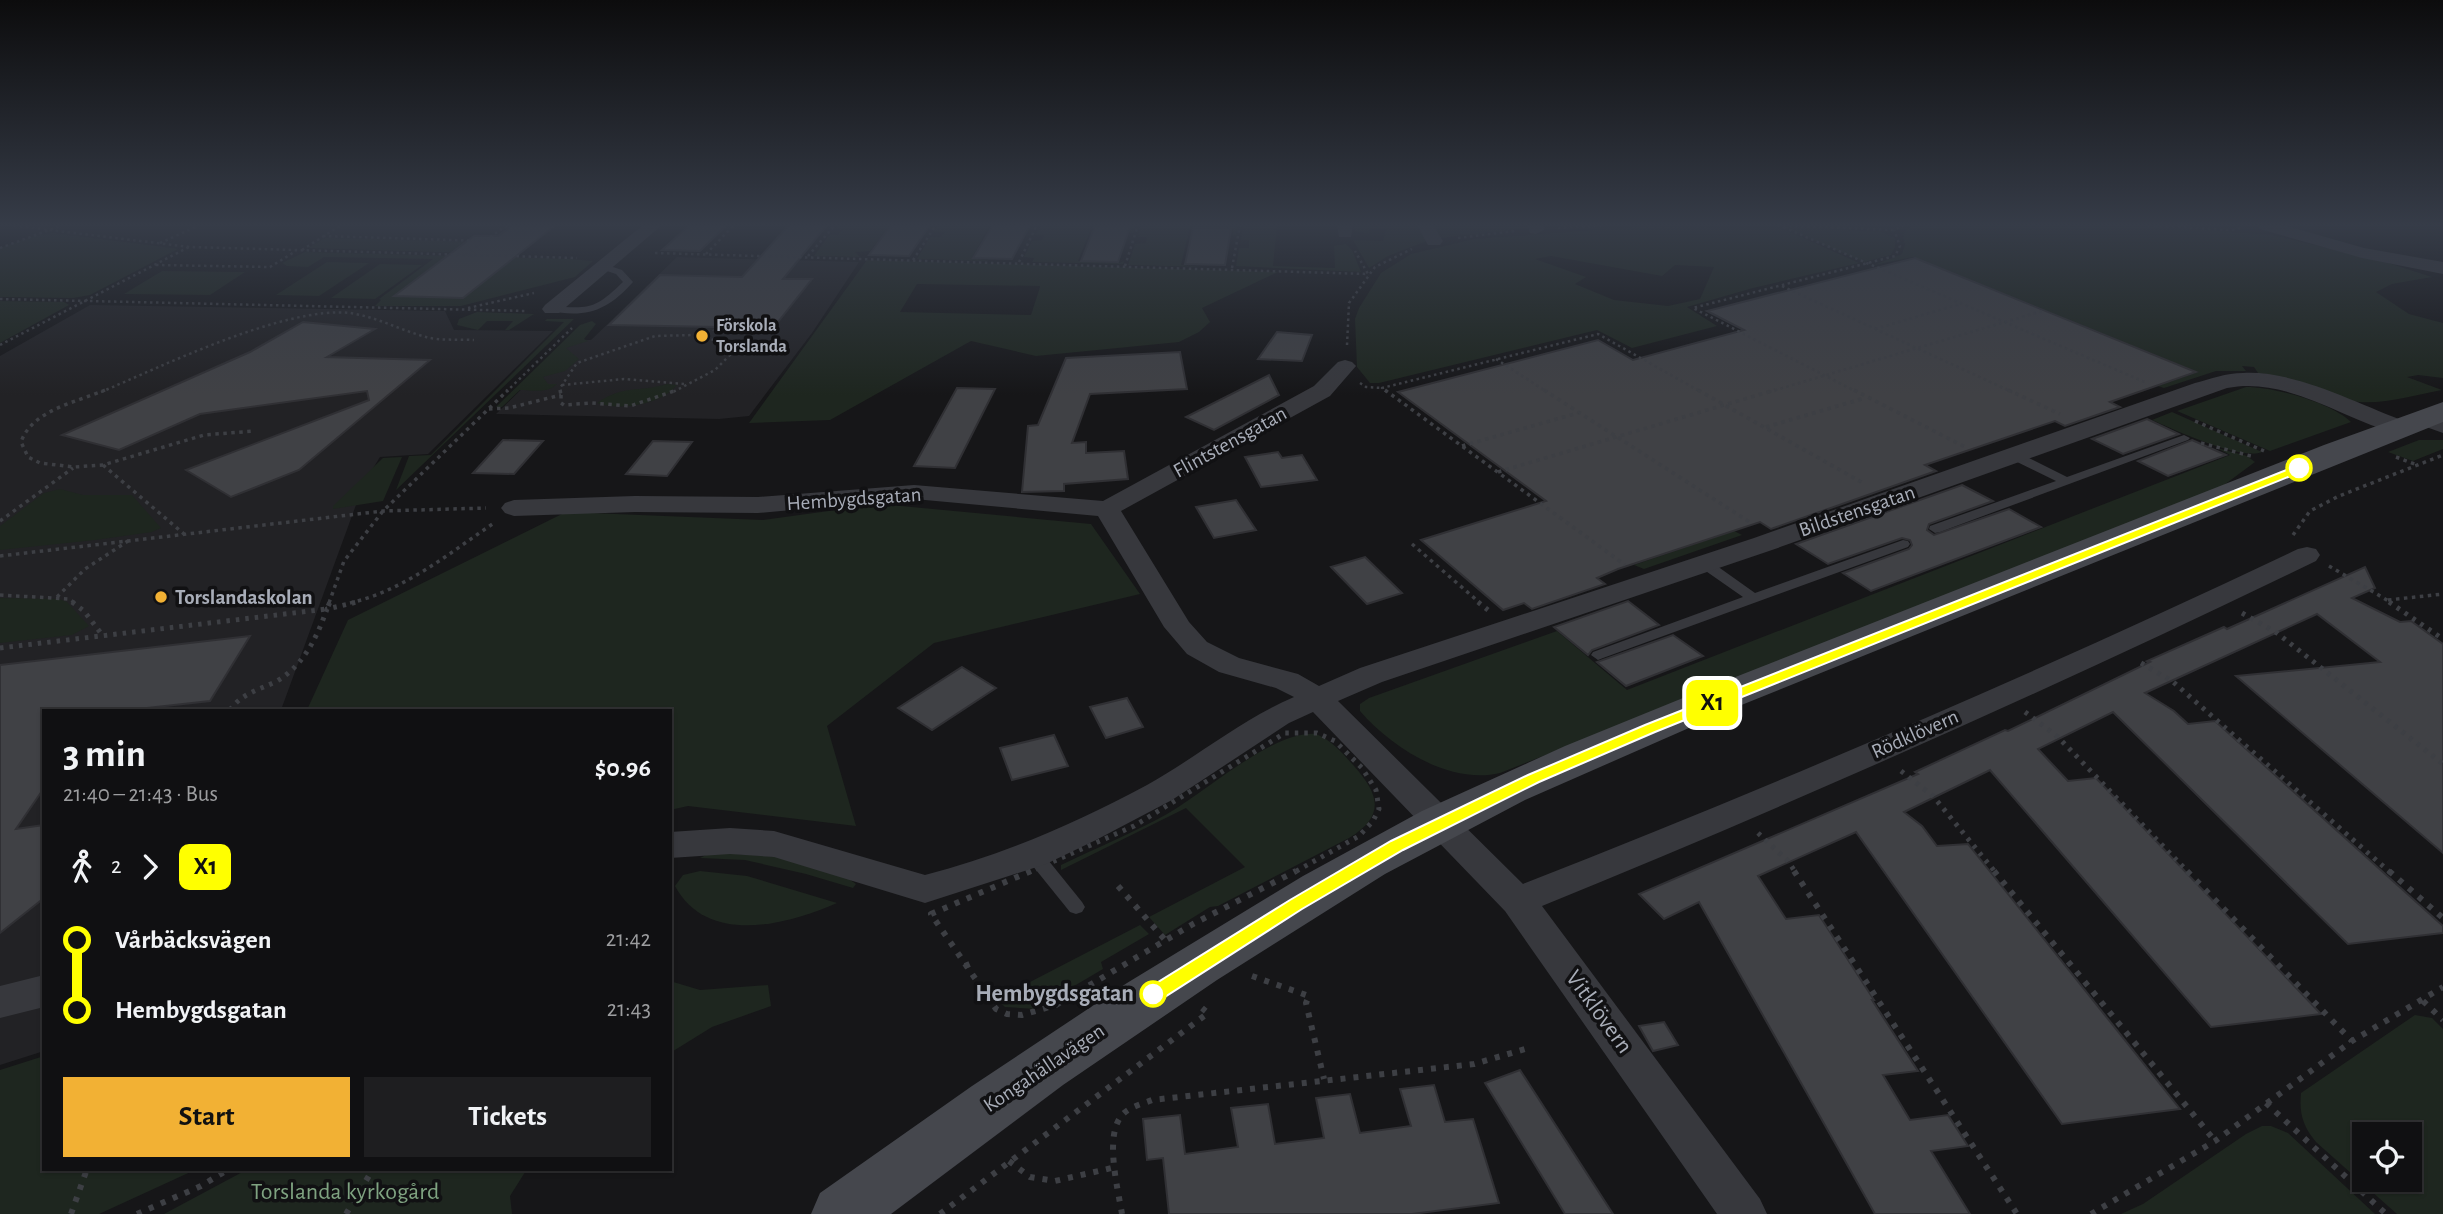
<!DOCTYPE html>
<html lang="en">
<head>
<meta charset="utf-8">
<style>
  body { margin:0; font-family:"Alegreya Sans",sans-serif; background:#1e1e20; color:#f1f3f6; height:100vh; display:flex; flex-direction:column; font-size:26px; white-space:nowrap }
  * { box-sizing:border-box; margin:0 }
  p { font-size:23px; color:#9c9d9f }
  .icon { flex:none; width:38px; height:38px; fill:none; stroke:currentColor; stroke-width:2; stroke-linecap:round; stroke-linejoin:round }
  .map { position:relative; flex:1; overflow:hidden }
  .sheet { position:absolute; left:42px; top:709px; width:630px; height:462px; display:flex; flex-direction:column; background:#101012; border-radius:0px; box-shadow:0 2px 5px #0004,0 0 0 2px #303032 }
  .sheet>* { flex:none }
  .badge { padding:0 14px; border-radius:10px; font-size:24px; line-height:46px }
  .tools { position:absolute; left:2352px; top:1122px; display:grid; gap:14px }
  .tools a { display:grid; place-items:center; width:70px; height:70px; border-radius:0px; background:#101012; box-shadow:0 2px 5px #0004,0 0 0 2px #303032; font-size:35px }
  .map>.badge { position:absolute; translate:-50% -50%; box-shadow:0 0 0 4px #fff }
  .legs { display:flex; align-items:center; gap:10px; height:77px; padding:0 21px; font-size:23px }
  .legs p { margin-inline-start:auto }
  .head { display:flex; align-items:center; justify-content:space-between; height:119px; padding:0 21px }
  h1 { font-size:38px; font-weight:600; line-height:52px }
  .primary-button { display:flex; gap:14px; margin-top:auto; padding:14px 21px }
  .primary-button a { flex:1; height:80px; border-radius:0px; background:#f2b134; color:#111; font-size:28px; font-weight:600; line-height:80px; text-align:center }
  .primary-button a+a { background:#1e1e20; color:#f1f3f6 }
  ul { padding:0 21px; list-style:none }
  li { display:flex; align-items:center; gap:24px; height:70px; font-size:26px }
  li i { display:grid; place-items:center; width:10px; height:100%; margin:0 9px; background:currentColor }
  li i::after { content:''; width:18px; height:18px; margin:-9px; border:5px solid; border-radius:50%; background:#101012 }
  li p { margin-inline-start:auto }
  li:first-child i { background:linear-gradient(#0000 50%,currentColor 0) }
  li:last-child i { background:linear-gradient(currentColor 50%,#0000 0) }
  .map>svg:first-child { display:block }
  .built { fill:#222225 }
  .green { fill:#1e261f; fill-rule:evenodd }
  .building { fill:#404145; stroke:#303034; stroke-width:2 }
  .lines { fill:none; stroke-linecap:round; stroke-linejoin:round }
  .path-far3 { stroke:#3d3f44; stroke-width:2.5; stroke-dasharray:2.5 3.5; stroke-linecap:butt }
  .path-far2 { stroke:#3d3f44; stroke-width:3.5; stroke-dasharray:3.5 4.5; stroke-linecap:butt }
  .path-far1 { stroke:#3d3f44; stroke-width:5; stroke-dasharray:3.5 6; stroke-linecap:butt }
  .path { stroke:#3d3f44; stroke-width:6; stroke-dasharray:5 8; stroke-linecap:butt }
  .lane { fill:#37383d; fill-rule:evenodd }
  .street { fill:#37383d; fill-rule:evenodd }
  .secondary { fill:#45474d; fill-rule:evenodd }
  .line-1 { fill:#ff0; stroke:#fff; stroke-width:2 }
  .poi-dot { fill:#f2b134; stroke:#111113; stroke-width:2.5 }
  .stop-1-dot { fill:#fff; stroke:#ff0; stroke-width:3.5 }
  .labels { text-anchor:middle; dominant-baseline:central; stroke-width:7; stroke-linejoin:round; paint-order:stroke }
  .far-poi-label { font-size:18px; font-weight:bold; fill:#a8adb8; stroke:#111113; text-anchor:start }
  .street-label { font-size:21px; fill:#a8adb8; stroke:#111113 }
  .poi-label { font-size:21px; font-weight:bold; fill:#a8adb8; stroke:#111113; text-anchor:start }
  .near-stop-label { font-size:24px; font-weight:bold; fill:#a8adb8; stroke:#111113; text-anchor:end }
  .near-street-label { font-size:24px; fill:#a8adb8; stroke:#111113 }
  .near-park-label { font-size:24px; fill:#7fa381; stroke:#111113 }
</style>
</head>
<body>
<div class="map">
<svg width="2443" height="1214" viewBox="0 0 2443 1214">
  <rect width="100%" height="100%" fill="#161618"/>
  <g class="built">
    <polygon points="677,257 859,262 812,333 749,416 719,419 496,414 572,340 591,340"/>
    <polygon points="90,305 445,311 454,330 553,331 428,454 380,457 364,483 281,710 44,710 44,1051 0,1065 0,356"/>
  </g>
  <g class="green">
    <polygon points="838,225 890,225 870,251 855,252 860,257 814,256 829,235 838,235 842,230 835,229"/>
    <polygon points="939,225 990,225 972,258 990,261 917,259 930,237 941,237 945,232 934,231"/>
    <polygon points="1041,225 1136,225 1133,233 1130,233 1131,226 1092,226 1078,261 1119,263 1124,261 1123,264 1032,262 1034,258 1024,257 1032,241 1042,240 1044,236 1035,235"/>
    <polygon points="1141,225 1237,225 1236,235 1233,235 1233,228 1190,227 1181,265 1203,267 1128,265 1135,244 1146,243 1147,237 1138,237"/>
    <polygon points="1243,225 1277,225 1273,266 1335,268 1334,246 1346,244 1352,250 1361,272 1236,266 1239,248 1249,248 1249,240 1241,240"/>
    <polygon points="1355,225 1420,225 1427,241 1388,256 1369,268 1353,240 1383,241 1386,229 1370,228 1369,234 1355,231"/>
    <polygon points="1428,225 1528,227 1529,228 1440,238 1430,232"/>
    <path d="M1911 225H2132L2272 235 2382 261 2432 277 2392 284 2376 292 2409 314 2443 323V378L2418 375 2407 377 2442 390C2416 395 2386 404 2359 402 2326 399 2292 378 2258 373L2254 367 2242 366 2246 371H2216L2164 388 2158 386 2198 372 1913 257 1874 265 1902 254 1905 245 1903 235Z"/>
    <path d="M1639 227 1781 228 1859 263 1753 288 1687 307 1717 326 1632 348 1597 330 1379 383H1370L1357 367 1355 319 1359 308 1381 273 1411 254 1474 239ZM1551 256 1662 276 1675 265 1714 267 1700 299 1668 306 1614 300 1575 284 1586 277 1535 259Z"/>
    <polygon points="1784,227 1881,232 1895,238 1895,247 1891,255 1864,262"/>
    <polygon points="52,233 172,248 178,249 90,295 73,298 0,297 0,248 34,236"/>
    <polygon points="325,238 478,242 465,253 308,248"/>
    <polygon points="305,252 570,259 593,261 575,277 461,306 375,306 381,300 379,299 433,259 324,257 308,267 287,266 282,263"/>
    <path d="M867 260 1278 272 1202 308 1210 322 1199 332 1179 342 1036 356 971 341 830 420 749 423ZM917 284 1040 286V287L1031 315 900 312Z"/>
    <polygon points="327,262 369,263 319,296 276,295"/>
    <polygon points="380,264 422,265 375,299 331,298"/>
    <polygon points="162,271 245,272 210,295 124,294"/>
    <polygon points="0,301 64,302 69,305 0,343"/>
    <polygon points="477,312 534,314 509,330 505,330 513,321 487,321 478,330 457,325 459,319"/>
    <polygon points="547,319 574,319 396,490 409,456 431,455 564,322 545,321"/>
    <path d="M592 321 596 324 584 339 588 341 566 348 579 359 565 371 543 377 548 384H557C547 394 533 390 520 390L502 407H496L580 325Z"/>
    <path d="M667 384 677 385C661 405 620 411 597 403 625 384 638 393 667 384Z"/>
    <path d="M2246 387C2276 387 2331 403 2351 422L2270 451 2177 411Z"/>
    <path d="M2172 412 2262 452C2241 461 2175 430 2152 420Z"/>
    <polygon points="2419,440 2443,440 2443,449 2413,461 2388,452"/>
    <path d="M2217 448 2247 456 2255 462 2220 488 1500 773C1450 785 1392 748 1360 711V704L1369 698 1557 631 1627 690 2230 455Z"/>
    <polygon points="402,457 383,501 333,509 333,506 383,458"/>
    <polygon points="60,489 83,495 132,495 161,528 152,532 95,540 0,550 0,526 44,493"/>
    <polygon points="880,504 1091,524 1140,594 934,643 827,726 856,826 688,806 670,810 670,710 307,710 348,620 566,512 763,520"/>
    <polygon points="1734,531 1742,535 1644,569 1634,565"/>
    <polygon points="0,598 59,599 67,602 89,626 72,635 0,643"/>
    <path d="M1316 734C1333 741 1342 753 1354 766 1379 794 1386 816 1349 838L1218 906 1210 907 1165 935 1149 917 1245 867 1186 808 1061 870V865C1096 848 1133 833 1167 814 1206 792 1273 730 1316 734Z"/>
    <path d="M710 853C754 855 821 855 856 884L853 888 806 874 745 860 700 858Z"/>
    <path d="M700 871 747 876 837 903C787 925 707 946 675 886L683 875Z"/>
    <polygon points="1140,925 1149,934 1101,962 1103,969 1035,1009 1005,1007 997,999"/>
    <polygon points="670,981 700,990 768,985 771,1006 712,1027 670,1053"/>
    <path d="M2415 1015 2432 1018 2443 1029V1214H2397L2316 1142C2303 1126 2299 1114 2301 1093ZM2410 1134V1180H2364V1134Z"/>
    <polygon points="44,1056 44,1169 197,1169 99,1214 0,1214 0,1070"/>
    <polygon points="2262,1126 2271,1126 2288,1133 2375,1214 2121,1214 2143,1204 2246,1134"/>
    <polygon points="248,1169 527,1169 510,1196 512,1214 164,1214"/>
  </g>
  <g class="building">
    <polygon points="690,225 727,225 700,251 662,250"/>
    <polygon points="789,225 827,225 783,279 812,279 770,332 714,330 717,327 609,325 660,275 742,277"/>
    <polygon points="891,225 930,225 909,256 869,255"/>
    <polygon points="993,225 1030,225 1012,259 973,258"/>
    <polygon points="512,226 553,227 463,298 394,296 474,236 498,236"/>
    <polygon points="1095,226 1130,227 1118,262 1081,261"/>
    <polygon points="1193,228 1231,229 1225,265 1185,264"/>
    <polygon points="1915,258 2196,372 2110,402 2120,407 2065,426 2055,421 1925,465 1936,471 1771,529 1760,522 1618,569 1597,578 1605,584 1532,609 1524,603 1503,610 1421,540 1546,501 1398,392 1598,340 1633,360 1744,330 1707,311"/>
    <polygon points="303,322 375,329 327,357 430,360 299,470 231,497 186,470 369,400 367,391 200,414 119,450 62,435 250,352"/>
    <polygon points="1277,332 1312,335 1302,361 1258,359"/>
    <polygon points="1180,352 1187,389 1090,394 1072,443 1086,442 1086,453 1124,451 1128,479 1064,484 1064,491 1022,492 1028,426 1038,425 1066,358"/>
    <polygon points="1269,375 1279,395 1214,430 1186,417"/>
    <polygon points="957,388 995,389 955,468 914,466"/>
    <polygon points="2147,419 2179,434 2123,454 2092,439"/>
    <polygon points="503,440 543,441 514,474 473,473"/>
    <polygon points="2192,440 2226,455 2168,476 2138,461"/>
    <polygon points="653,441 692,442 667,476 626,474"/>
    <polygon points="1278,452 1282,458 1302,455 1317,480 1261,487 1245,457"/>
    <polygon points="1962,485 1993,501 1929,524 1927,530 1934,535 2009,509 2041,527 1871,591 1843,573 1909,549 1912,545 1910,540 1902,538 1828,564 1796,544"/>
    <polygon points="1236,500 1256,530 1214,538 1196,507"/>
    <polygon points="1365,557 1402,593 1367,604 1331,567"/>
    <polygon points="2365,567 2375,588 2352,598 2400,622 2411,621 2443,644 2443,853 2236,676 2380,662 2317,614 2145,693 2174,711 2188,724 2215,721 2443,926 2443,933 2348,944 2113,712 2038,749 2068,781 2096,778 2321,1014 2211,1027 1990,770 1904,812 1922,826 1937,846 1968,844 2180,1109 2062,1124 1856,832 1758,876 1786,919 1819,915 1874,1000 1872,1000 1918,1071 1883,1075 1910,1120 1948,1115 1968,1146 1931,1151 1970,1214 1875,1214 1699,902 1664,919 1639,894 1918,774 1915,772 2005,730 2008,731 2150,662 2147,661 2224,627 2227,629"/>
    <polygon points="1628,601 1659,625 1592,650 1588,655 1554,627"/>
    <polygon points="1673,635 1703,656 1626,686 1597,662"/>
    <polygon points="250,636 210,701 129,710 44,710 44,788 16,829 44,825 44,898 0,933 0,665"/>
    <polygon points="962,667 996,688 932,730 898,708"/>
    <polygon points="1127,698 1143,727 1106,738 1090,707"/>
    <polygon points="1054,735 1068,766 1012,780 1000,748"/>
    <polygon points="1664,1022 1678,1045 1653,1051 1639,1026"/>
    <polygon points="1520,1070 1613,1214 1565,1214 1485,1083"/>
    <polygon points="1434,1085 1445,1122 1473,1119 1499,1203 1412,1214 1169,1214 1163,1158 1147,1160 1143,1119 1180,1115 1185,1154 1238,1147 1231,1108 1268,1104 1275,1144 1324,1138 1316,1098 1350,1094 1360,1133 1411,1126 1400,1089"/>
  </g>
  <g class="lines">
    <g class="path-far3">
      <polyline points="8,225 190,247 577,258"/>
      <polyline points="1771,225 1894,230 1904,225"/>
      <polyline points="1778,225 2147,383"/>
      <polyline points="2142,225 2230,230 2242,228"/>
      <polyline points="1558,228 1610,225"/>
      <polyline points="323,236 485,241"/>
      <polyline points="1458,238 1515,231"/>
      <polyline points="160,243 200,225"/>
      <polyline points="0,248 63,225"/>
      <polyline points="302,250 341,225"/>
      <polyline points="655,253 1368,274 1355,251"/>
      <polyline points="706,254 734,225"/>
      <polyline points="466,255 507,225"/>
      <polyline points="808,256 835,225"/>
      <polyline points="913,260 936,225"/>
      <polyline points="1019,262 1037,225"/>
      <polyline points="156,265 270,267 296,251"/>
      <polyline points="1125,266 1138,225"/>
      <polyline points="1232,268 1240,225"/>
      <polyline points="1782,286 2012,392"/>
      <polyline points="0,299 527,311"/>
      <polyline points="468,308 534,293"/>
      <polyline points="1875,329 1960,304"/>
      <polyline points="0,345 189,247"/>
      <polyline points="1347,345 1349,303 1375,267 1412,249"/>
      <polyline points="1496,359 1547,392"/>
      <polyline points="1360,383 1366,387 1382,388"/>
      <polyline points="562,385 624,379 685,384"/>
      <path d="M101 392C163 366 285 306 350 313 377 317 400 330 426 337 440 341 459 339 474 340"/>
      <polyline points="506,392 572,328"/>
      <polyline points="561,392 560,388 577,363 655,336 695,335 714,340 730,355 715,370 673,392"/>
      <polyline points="1387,392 1382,388 1598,334 1701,392"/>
      <polyline points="1769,392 2042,311"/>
      <polyline points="1857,392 1693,308 1895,256 1900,246 1894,230"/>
    </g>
    <g class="path-far2">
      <path d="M105 390C77 402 32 410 21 442L28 457 40 463 74 467 103 465 204 435 255 431"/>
      <polyline points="560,390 561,395"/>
      <polyline points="1385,390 1625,565"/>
      <polyline points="1544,390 1751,523"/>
      <polyline points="1698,390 1863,483"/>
      <polyline points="1854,390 1965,447"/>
      <polyline points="2008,390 2060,414"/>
      <polyline points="561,395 561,403 564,405 592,403 630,406 677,390"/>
      <polyline points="489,409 509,408 561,395"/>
      <polyline points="2195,421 2264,451"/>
      <polyline points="1766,427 1865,398"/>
      <polyline points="2201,443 2251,456"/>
      <polyline points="1462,446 1578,413"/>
      <polyline points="2396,457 2417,465"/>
      <polyline points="103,465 184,534"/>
      <polyline points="1498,472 1775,390"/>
      <polyline points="0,521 73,468"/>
      <polyline points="2293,535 2310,511 2339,496 2443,455"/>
      <polyline points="1412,544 1480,603"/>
      <polyline points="0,556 383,511 486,508"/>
      <polyline points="2329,566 2392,603"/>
      <polyline points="0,595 69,599 75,603"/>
      <polyline points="57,597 85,569 128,541"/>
      <polyline points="2388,600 2443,594"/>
      <polyline points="329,603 344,561 383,511 508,390"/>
      <path d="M350 603C405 590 448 554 494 523"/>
    </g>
    <g class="path-far1">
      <polyline points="72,602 84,611 103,636"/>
      <polyline points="1478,602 1488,610"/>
      <polyline points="2389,602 2443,639"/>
      <polyline points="2242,613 2277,633 2443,764"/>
      <polyline points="0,648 327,609 330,602"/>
      <polyline points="2141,663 2172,681 2391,873"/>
      <path d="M230 710C242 693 259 690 277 681 304 665 317 637 327 609L357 602"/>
      <polyline points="2025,712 2058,737 2189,873"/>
      <polyline points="1901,771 1933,796 1996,873"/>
      <polyline points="1758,833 1788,861 1796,873"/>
      <polyline points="1027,873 1134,826 1285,733 1317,733 1335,741 1362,768 1376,790 1379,809 1373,821 1359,836 1293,873"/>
    </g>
    <g class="path">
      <polyline points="1031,871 931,914 996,1009 1007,1014 1022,1015 1056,1005 1193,924 1296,871"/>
      <polyline points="1794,871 2017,1214"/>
      <polyline points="1994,871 2215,1141"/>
      <polyline points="2187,871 2352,1041"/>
      <polyline points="2389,871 2443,918"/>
      <polyline points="1118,886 1166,941"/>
      <polyline points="965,966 972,963"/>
      <polyline points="1252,976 1309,996 1306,1003 1324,1079"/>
      <polyline points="2423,1001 2443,1020"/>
      <polyline points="2266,1103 2386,1214"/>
      <polyline points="1009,1161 1030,1177 1055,1181 1116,1167"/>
      <polyline points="71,1214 87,1169"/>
      <polyline points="137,1214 201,1186 229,1169"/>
      <polyline points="346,1214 373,1169"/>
      <polyline points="940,1214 1208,1013 1202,1008"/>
      <path d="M1122 1214C1118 1189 1104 1136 1122 1115 1129 1107 1142 1104 1152 1100L1474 1064 1532 1047"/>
      <polyline points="2091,1214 2215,1141 2352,1041 2443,987"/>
    </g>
    <g class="lane">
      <path d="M604 264 622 270 633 282C607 311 587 318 549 311V307L552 306C590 309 595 309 623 282L616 274 601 269V265Z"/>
      <polygon points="2184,435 2190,438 2188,440 1940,532 1935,533 1929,529 1930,526 2056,481 2011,459 2011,453 2019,453 2067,477"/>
      <polygon points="1903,540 1908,541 1910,544 1908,547 1603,658 1598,660 1591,655 1593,652 1743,597 1700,567 1698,564 1700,561 1710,561 1755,593"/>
      <polygon points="1034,849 1040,850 1082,902 1085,907 1082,912 1076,914 1070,912 1028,860 1025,855 1028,850"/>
    </g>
    <g class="street">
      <polygon points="643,225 662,225 559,313 545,313 542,309 545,305"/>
      <polygon points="1337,225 1353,225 1351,237 1339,237"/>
      <polygon points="1417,225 1433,225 1443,241 1440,245 1428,245"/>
      <polygon points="1527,225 1543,225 1545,229 1536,234 1530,233"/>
      <polygon points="2257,225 2283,225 2364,248 2443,262 2443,274 2362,258 2260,229"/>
      <path d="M1345 360 1352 362 1356 366 1330 396 1121 511 1189 622 1207 642 1239 658 1298 674 1319 686 1360 668 1754 538 2195 383C2211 379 2226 373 2243 373 2295 370 2358 404 2407 422L2410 427 2407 432 2399 434C2343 420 2288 376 2227 388L1772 550 1382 682 1338 701 1523 884C1785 781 2044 670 2298 549L2307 547 2316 549 2320 555 2316 561C2062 684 1804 799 1542 906L1760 1199 1767 1214H1717L1505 911 1313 712 1289 723 1172 800 1096 840 1046 864 925 903 774 857 730 854 670 858V832L730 828 774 831 925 875C1003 855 1076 823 1147 785 1197 757 1241 720 1294 697L1276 688 1219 672 1187 654 1164 627 1098 516 914 499 758 513 635 512 514 516 505 513 501 508 505 503 514 500 635 496 758 497 914 485 1103 501 1314 386 1338 362Z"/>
      <polygon points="2423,411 2443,418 2443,433 2415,423 2412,418 2415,413"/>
      <polygon points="44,975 44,1007 0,1018 0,986"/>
    </g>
    <polygon class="secondary" points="2443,402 2443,422 1739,706 1525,800 1385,874 1217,980 1063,1085 891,1214 811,1214 820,1193 972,1086 1127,983 1303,876 1422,811 1565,746 1710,687 2324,445"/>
  </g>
  <linearGradient id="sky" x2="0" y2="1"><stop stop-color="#0c0c0d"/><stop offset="0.57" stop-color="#363c48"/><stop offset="1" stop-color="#363c48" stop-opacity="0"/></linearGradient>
  <rect width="2443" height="395" fill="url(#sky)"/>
  <polygon class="line-1" points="2299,465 2304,468 2303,471 1655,732 1539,782 1403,850 1302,909 1160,1000 1153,1002 1147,1000 1144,994 1147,989 1290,900 1391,841 1528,775 1645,725"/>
  <g class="poi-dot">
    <circle cx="702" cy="336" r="7"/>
    <circle cx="161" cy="597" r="7"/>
  </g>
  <g class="stop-1-dot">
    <circle cx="2299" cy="468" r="12"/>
    <circle cx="1153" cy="994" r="12"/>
  </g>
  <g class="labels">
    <g class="far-poi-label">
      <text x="716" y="326">Förskola<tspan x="716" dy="21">Torslanda</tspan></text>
    </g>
    <g class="street-label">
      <text transform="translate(1230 442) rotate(-29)">Flintstensgatan</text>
      <text transform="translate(854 499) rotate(-4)">Hembygdsgatan</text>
      <text transform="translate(1857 511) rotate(-19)">Bildstensgatan</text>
      <text transform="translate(1915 734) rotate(-24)">Rödklövern</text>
      <text transform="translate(1044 1068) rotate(-34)">Kongahällavägen</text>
    </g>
    <g class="poi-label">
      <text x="175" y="597">Torslandaskolan</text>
    </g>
    <g class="near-stop-label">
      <text x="1134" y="994">Hembygdsgatan</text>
    </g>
    <g class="near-street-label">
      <text transform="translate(1599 1012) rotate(54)">Vitklövern</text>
    </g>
    <g class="near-park-label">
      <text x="345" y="1192">Torslanda kyrkogård</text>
    </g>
  </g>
</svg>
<div class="tools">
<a><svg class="icon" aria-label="locate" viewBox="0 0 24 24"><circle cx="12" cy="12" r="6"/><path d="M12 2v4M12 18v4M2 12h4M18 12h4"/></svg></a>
</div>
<b class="badge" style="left:1712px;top:703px;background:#ff0;color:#111">X1</b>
<section class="sheet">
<div class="head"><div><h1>3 min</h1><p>21:40 – 21:43 · Bus</p></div><b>$0.96</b></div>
<div class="legs"><svg class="icon" aria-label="walk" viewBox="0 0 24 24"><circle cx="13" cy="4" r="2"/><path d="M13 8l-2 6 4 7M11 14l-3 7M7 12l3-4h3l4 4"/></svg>2<svg class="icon" aria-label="forward" viewBox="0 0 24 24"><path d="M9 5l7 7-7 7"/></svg><b class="badge" style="background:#ff0;color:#111">X1</b></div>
<ul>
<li><i style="color:#ff0"></i><b>Vårbäcksvägen</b><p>21:42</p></li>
<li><i style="color:#ff0"></i><b>Hembygdsgatan</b><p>21:43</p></li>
</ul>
<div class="primary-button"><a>Start</a><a>Tickets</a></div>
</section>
</div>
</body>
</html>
